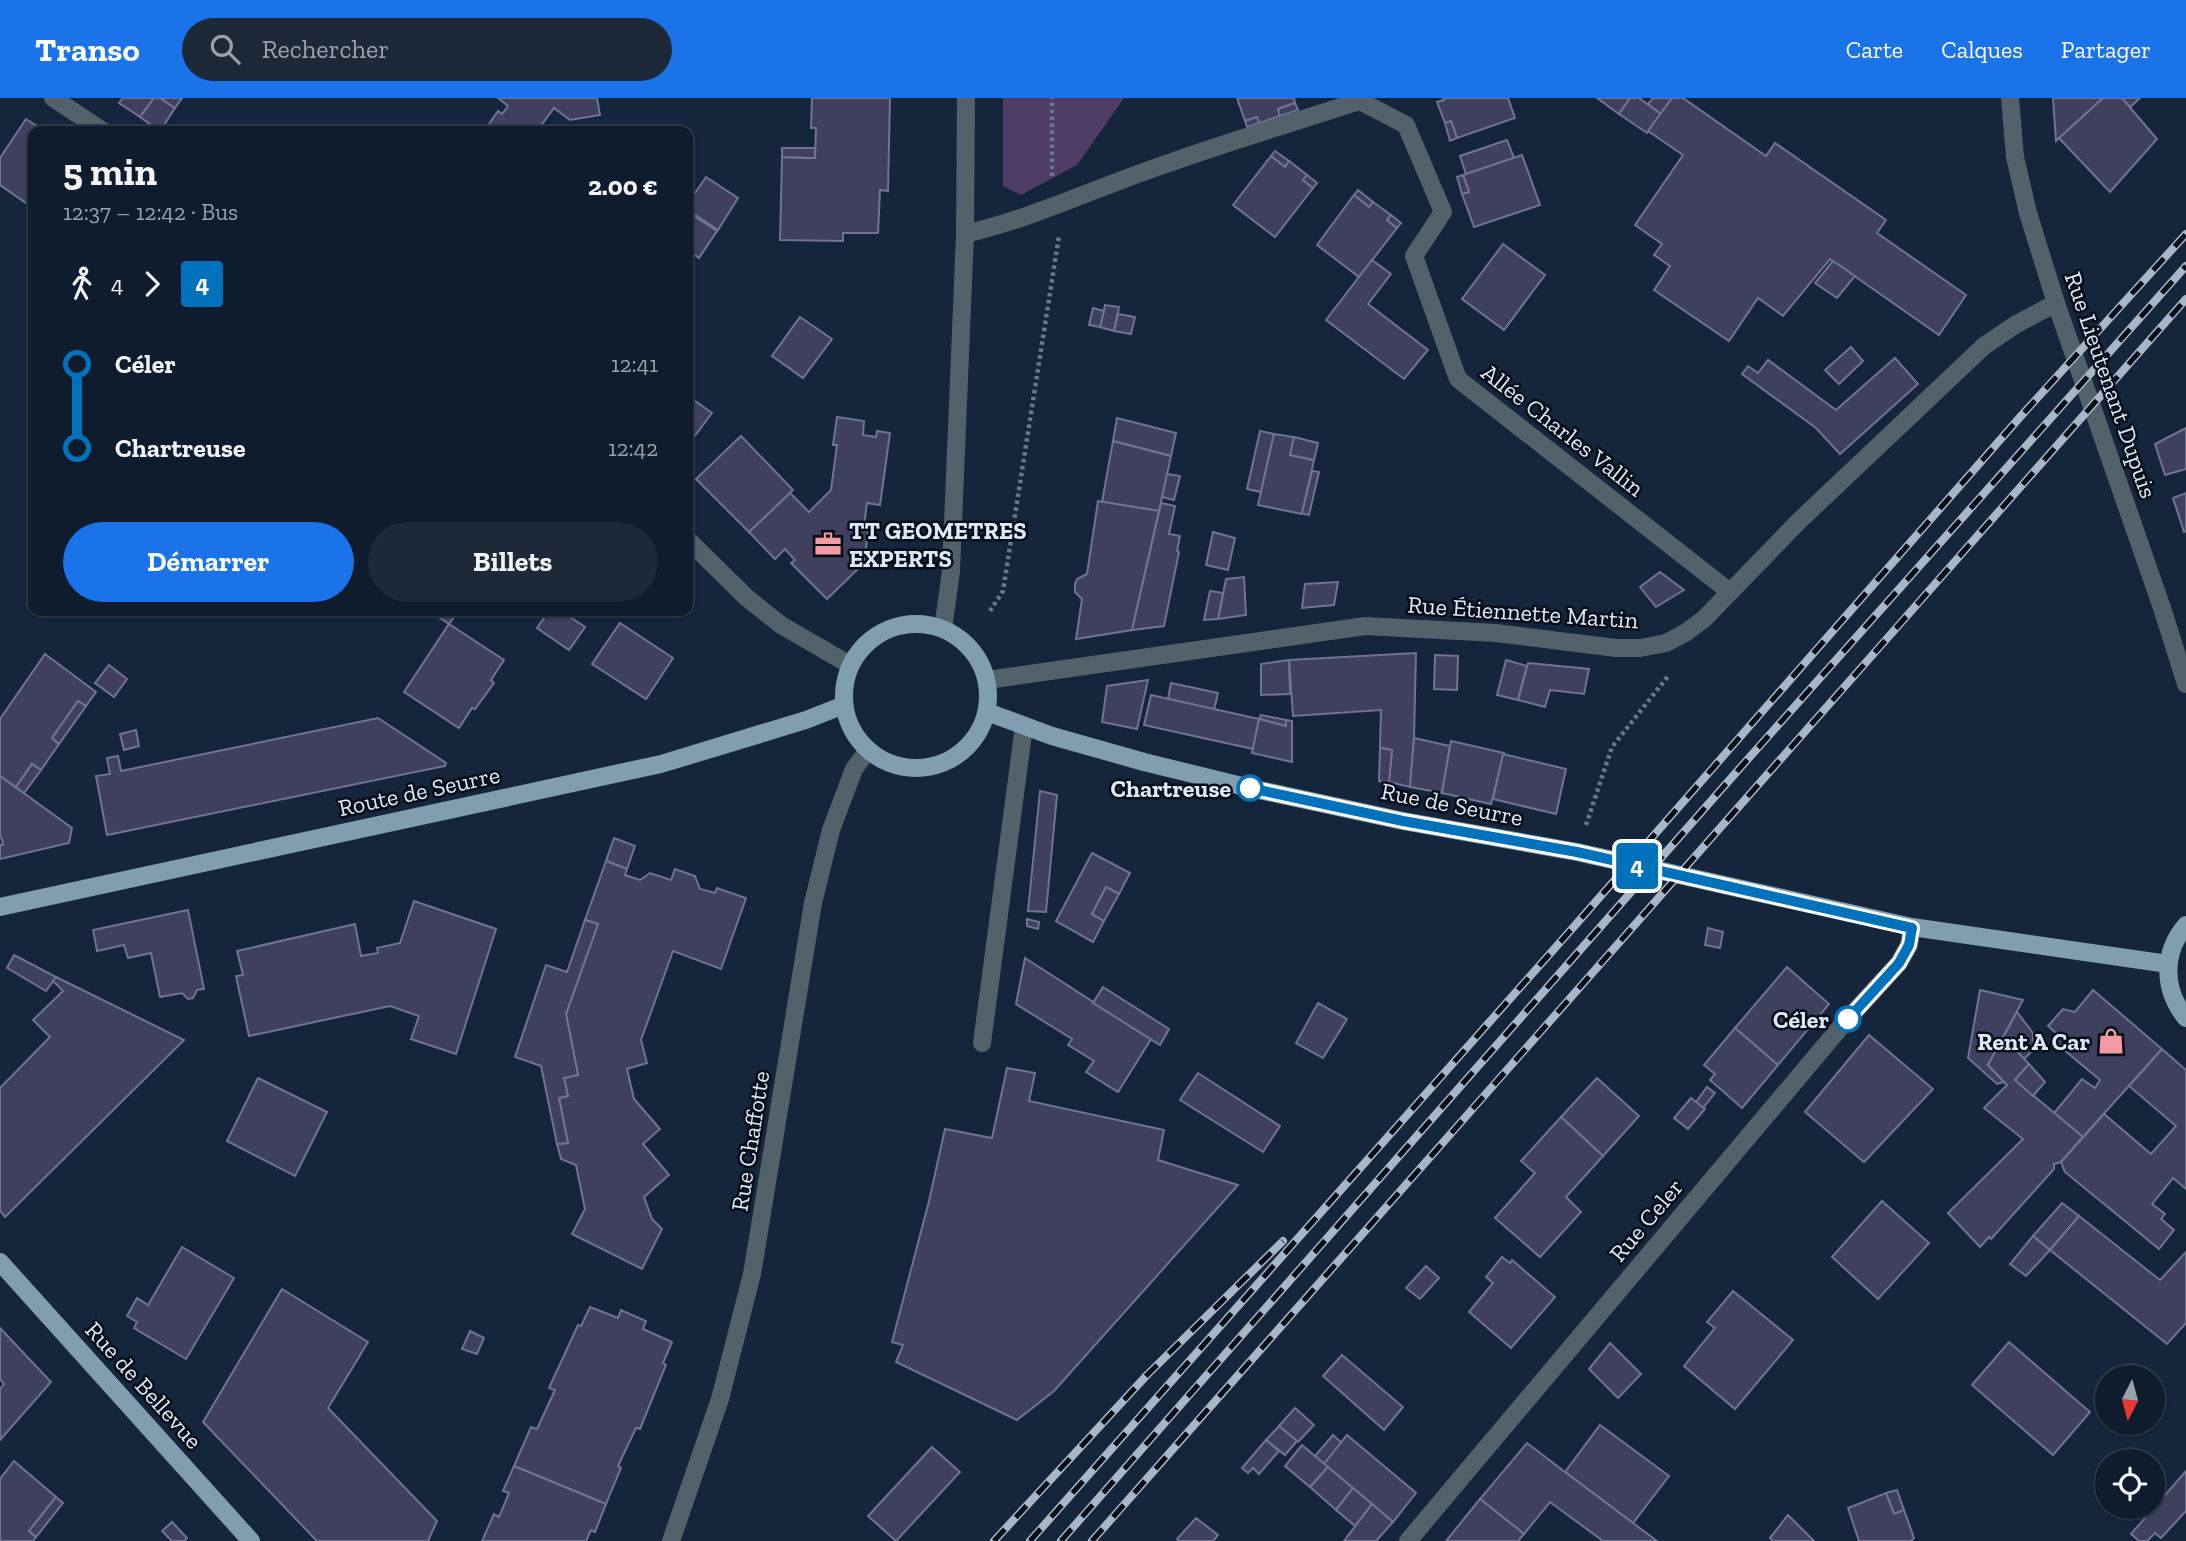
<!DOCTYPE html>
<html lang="fr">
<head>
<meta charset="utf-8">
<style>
  body { margin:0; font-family:"Zilla Slab",serif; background:#1d2939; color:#f1f3f6; height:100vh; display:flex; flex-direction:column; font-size:26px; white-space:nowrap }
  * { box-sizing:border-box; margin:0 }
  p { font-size:23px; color:#9ba1aa }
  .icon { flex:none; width:38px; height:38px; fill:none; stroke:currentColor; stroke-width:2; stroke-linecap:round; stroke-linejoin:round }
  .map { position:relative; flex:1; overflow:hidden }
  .drawer { position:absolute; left:28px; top:28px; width:665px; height:490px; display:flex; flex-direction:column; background:#0f1c2d; border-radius:14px; box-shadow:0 2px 5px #0004,0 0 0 2px #2f3a49 }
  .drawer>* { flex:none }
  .badge { padding:0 14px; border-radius:5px; font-size:24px; line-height:46px }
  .needle { width:46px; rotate:186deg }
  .tools { position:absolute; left:2095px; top:1267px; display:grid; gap:14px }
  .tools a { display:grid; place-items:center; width:70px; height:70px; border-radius:50%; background:#0f1c2d; box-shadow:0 2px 5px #0004,0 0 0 2px #2f3a49; font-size:35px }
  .map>.badge { position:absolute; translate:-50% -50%; box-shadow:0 0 0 4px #fff }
  .legs { display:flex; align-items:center; gap:10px; height:77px; padding:0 35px; font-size:23px }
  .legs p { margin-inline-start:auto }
  .headline { display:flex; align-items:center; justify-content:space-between; height:119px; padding:0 35px }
  h1 { font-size:38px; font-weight:700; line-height:52px }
  .button { display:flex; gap:14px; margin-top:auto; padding:14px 35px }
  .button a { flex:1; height:80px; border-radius:42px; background:#1a73e8; color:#fff; font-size:28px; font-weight:700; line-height:80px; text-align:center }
  .button a+a { background:#1d2939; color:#f1f3f6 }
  ul { padding:0 35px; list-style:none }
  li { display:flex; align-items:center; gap:24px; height:84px; font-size:26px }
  li i { display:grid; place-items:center; width:10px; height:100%; margin:0 9px; background:currentColor }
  li i::after { content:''; width:18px; height:18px; margin:-9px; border:5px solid; border-radius:50%; background:#0f1c2d }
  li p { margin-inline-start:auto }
  li:first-child i { background:linear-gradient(#0000 50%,currentColor 0) }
  li:last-child i { background:linear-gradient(currentColor 50%,#0000 0) }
  header { display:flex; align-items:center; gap:42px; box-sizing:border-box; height:98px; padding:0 35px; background:#1a73e8; color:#fff }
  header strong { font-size:33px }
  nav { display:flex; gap:38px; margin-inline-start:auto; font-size:24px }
  .search { width:490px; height:63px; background:#1d2939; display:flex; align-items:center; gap:18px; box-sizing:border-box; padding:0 24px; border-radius:38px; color:#9ba1aa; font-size:26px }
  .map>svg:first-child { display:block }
  .green { fill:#4f3c67 }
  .building { fill:#3e405d; stroke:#707393; stroke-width:2 }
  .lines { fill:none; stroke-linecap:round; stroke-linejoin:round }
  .path { stroke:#69788c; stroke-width:4.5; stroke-dasharray:3.5 3.5; stroke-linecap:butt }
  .minor { stroke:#53616a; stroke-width:18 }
  .major { stroke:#809eb0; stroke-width:18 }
  .rail-casing { stroke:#a9b6c8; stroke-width:8 }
  .rail { stroke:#070e18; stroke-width:5; stroke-dasharray:16; stroke-linecap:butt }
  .line-1-casing { stroke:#fff; stroke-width:16 }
  .line-1 { stroke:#0072bc; stroke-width:10 }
  .stop-1-dot { fill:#fff; stroke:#0072bc; stroke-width:3.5 }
  .labels { text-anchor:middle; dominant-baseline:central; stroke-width:5; stroke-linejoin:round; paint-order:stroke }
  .street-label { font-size:24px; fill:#dde8f8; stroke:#070e18 }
  .poi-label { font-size:24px; font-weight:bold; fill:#dde8f8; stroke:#070e18; text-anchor:start }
  .stop-label { font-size:24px; font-weight:bold; fill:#dde8f8; stroke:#070e18; text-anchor:end }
</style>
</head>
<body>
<header>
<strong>Transo</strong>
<div class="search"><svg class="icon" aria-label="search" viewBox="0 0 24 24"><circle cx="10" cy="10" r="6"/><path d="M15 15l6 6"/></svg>Rechercher</div>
<nav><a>Carte</a><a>Calques</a><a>Partager</a></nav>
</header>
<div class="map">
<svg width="2186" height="1443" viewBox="0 0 2186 1443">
  <rect width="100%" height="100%" fill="#14253c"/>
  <polygon class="green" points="1003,0 1124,0 1077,67 1021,97 1003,88"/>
  <g class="building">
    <polygon points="123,0 154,0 140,19 119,5"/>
    <polygon points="154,0 160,0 175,10 160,33 140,19"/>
    <polygon points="160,0 182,0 175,10"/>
    <polygon points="498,0 597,0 600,17 570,22 554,10 537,33 484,33 498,13 502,16 508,8"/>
    <polygon points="812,0 890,0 888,93 880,92 878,135 843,135 843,143 780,142 782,59 815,60 816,30 811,30"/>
    <polygon points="1237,0 1294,0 1295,5 1278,11 1280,18 1259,25 1257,19 1245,23"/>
    <polygon points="1443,0 1508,0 1515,20 1457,40 1451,23 1445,25 1437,4 1444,2"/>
    <polygon points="1597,0 1630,0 1619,16"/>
    <polygon points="1630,0 1639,0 1661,16 1647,35 1619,16"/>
    <polygon points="1653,0 1672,0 1661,16 1648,6"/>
    <polygon points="1672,0 1683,0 1766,58 1775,45 1886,122 1877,135 1966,197 1939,237 1830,161 1783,218 1758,200 1729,243 1654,192 1670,168 1654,157 1662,146 1635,127 1683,57 1648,33"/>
    <polygon points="2053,0 2103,0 2056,43"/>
    <polygon points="2103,0 2122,0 2157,41 2110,94 2059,40"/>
    <polygon points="2122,0 2140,0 2130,9"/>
    <polygon points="1295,5 1298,12 1280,18 1278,11"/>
    <polygon points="1257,19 1259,25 1247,29 1245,23"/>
    <polygon points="26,21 45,33 33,33 33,110 0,87 0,60"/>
    <polygon points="1451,23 1457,40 1450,43 1445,25"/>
    <polygon points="1507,42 1514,60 1466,76 1460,58"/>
    <polygon points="782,50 815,50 815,60 782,59"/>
    <polygon points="1275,53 1289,63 1285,69 1271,58"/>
    <polygon points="1522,57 1540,107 1474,129 1462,96 1469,94 1463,77"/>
    <polygon points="1271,58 1285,69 1289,63 1307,77 1303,82 1313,90 1275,139 1233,107"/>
    <polygon points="1307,77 1317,85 1313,90 1303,82"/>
    <polygon points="1463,77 1469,94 1462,96 1457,79"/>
    <polygon points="706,79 738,100 718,132 688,112 688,105"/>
    <polygon points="1358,92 1373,104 1369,109 1354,97"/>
    <polygon points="1354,97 1369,109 1373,104 1391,117 1387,122 1397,130 1359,179 1317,147"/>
    <polygon points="688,114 717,133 699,160 688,152"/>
    <polygon points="1391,117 1401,125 1397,130 1387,122"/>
    <polygon points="1503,146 1545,177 1504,232 1462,201"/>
    <polygon points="1372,162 1391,176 1368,206 1428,252 1404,281 1326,222"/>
    <polygon points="1833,163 1855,178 1837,200 1815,185"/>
    <polygon points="1105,207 1119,209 1114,233 1100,229"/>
    <polygon points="1093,210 1104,213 1100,229 1089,227"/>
    <polygon points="1118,216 1135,219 1131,236 1114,233"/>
    <polygon points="800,219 832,241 803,280 772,258"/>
    <polygon points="1851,249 1863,263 1839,286 1825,272"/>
    <polygon points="1895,260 1918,286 1840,356 1816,330 1742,276 1748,268 1758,275 1768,262 1836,312"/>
    <polygon points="688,298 712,315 688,347"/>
    <polygon points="837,319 864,323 863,337 876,339 877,333 890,335 880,407 867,405 864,427 869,427 864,465 827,501 791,465 795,462 785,451 775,461 749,434 790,395 809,414 831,392 837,347 833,347"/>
    <polygon points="1117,320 1176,335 1171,358 1113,343"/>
    <polygon points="2186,330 2186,371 2165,377 2155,346"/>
    <polygon points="1260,333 1274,336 1261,394 1247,391"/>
    <polygon points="1274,336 1294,339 1290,357 1314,362 1302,416 1258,407"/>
    <polygon points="741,338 793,392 749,434 696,381"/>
    <polygon points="1294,339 1318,345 1314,362 1290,357"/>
    <polygon points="1113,343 1171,358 1159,413 1102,404"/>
    <polygon points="1312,373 1319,374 1309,417 1302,415"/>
    <polygon points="1167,376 1180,378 1174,402 1162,399"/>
    <polygon points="2186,395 2186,433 2184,434 2173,400"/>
    <polygon points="1098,403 1159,413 1132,532 1076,541 1082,501 1075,494 1075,486 1077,481 1087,476"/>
    <polygon points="1161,405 1175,408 1169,436 1180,438 1177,453 1179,454 1164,528 1132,532"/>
    <polygon points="1213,434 1235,440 1228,472 1206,467"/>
    <polygon points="1660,474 1684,492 1656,509 1640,489"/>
    <polygon points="1244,479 1246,517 1218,521 1226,481"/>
    <polygon points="1338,484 1334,507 1302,510 1305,486"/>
    <polygon points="1210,493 1223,495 1218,521 1204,522"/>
    <polygon points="430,513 458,513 449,526"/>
    <polygon points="549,513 561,513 585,529 569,552 537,530"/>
    <polygon points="620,525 673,560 646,601 592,566"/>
    <polygon points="449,526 504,562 491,582 494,585 475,611 472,610 459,630 404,594"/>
    <polygon points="1416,555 1414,640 1410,689 1389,684 1392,652 1380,650 1381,612 1293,618 1289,562"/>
    <polygon points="45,556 96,594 86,608 78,603 52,640 59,646 41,672 32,666 16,689 0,678 0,621"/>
    <polygon points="1435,557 1458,558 1457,592 1434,591"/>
    <polygon points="1289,562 1290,596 1261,597 1261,566"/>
    <polygon points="1506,562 1527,568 1518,602 1497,597"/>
    <polygon points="1528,565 1589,571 1584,596 1550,592 1545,609 1518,602"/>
    <polygon points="109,567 127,581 114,599 95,585"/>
    <polygon points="1148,582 1137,631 1102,624 1107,588"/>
    <polygon points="1171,585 1218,595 1214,612 1168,601"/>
    <polygon points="1151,597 1259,621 1253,651 1144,627"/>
    <polygon points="78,603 86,608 59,646 52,640"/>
    <polygon points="1261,617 1286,622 1286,628 1259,621"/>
    <polygon points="378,620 446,665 445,668 107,737 96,678 110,676 107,660 118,658 121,673"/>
    <polygon points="1259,621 1286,628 1286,622 1292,623 1292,664 1252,655"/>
    <polygon points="136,632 139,648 124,652 120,636"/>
    <polygon points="1414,640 1450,648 1442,695 1410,689"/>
    <polygon points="1451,643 1504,655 1491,706 1442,695"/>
    <polygon points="1380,650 1392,652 1389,684 1379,683"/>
    <polygon points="1503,656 1566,671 1556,716 1493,701"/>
    <polygon points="32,666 41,672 24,695 16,689"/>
    <polygon points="0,678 72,730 69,745 0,761 0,747 3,747 2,741 0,739"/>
    <polygon points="1040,693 1057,697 1046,814 1028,813"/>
    <polygon points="614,740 635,748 627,771 606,763"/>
    <polygon points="1092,755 1130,775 1119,796 1106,789 1092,816 1104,823 1093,844 1056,823"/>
    <polygon points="606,763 627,771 625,777 640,782 650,775 671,782 675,771 695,778 700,791 715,795 717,790 746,800 721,871 673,853 641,942 647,965 627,971 634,1001 660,1031 643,1046 669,1077 644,1099 652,1121 662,1131 642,1171 572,1136 585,1111 576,1067 561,1061 557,1046 568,1045 559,1000 568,998 564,980 578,977 566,916 598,826 585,822"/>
    <polygon points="1106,789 1119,796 1104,823 1092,816"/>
    <polygon points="414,803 496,831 456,956 411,941 419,918 390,908 249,938 236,878 243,877 237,853 355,826 361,858 378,855 377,850 400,845"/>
    <polygon points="188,812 204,891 197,892 193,900 188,901 182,895 160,899 151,855 128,860 124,847 97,853 93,832"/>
    <polygon points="1027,821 1039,824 1038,831 1027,828"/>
    <polygon points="585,822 598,826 566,916 578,977 564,980 568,998 559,1000 568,1045 557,1046 541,968 515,959 546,867 567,874"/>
    <polygon points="1708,830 1723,834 1720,850 1705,847"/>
    <polygon points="14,857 56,879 46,893 7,870"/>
    <polygon points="1025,860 1151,941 1118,994 1086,974 1094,963 1068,947 1072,941 1016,906"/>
    <polygon points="1787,869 1829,906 1778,967 1735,930"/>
    <polygon points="56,879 184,942 5,1119 0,1113 0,990 50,939 33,922 63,893 53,883"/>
    <polygon points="1103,889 1169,931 1160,947 1093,905"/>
    <polygon points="1980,892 2023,902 1988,967 2004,984 1997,986 1968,960"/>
    <polygon points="2093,892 2162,951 2083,1039 2054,1015 2082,981 2095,990 2100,982 2051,941 2056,935 2048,928 2063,911 2075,914"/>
    <polygon points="1318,905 1347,921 1323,960 1296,945"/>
    <polygon points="2017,914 2033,935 2033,952 2024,961 2003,939"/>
    <polygon points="1735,930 1778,967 1742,1010 1710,982 1715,976 1704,967"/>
    <polygon points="1869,937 1933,991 1864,1064 1805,1014"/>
    <polygon points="2003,939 2029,966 2015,982 2083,1039 2061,1064 2054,1066 2054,1071 1991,1141 1989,1139 1980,1149 1948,1115 2023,1041 1984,1010 2007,987 1988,967"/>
    <polygon points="2162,951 2186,972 2186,1091 2173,1080 2152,1106 2165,1116 2161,1121 2174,1132 2159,1151 2065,1074 2061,1064 2104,1016 2151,1056 2176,1028 2129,988"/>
    <polygon points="2029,966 2045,984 2033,998 2015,982"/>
    <polygon points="1007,970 1035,975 1029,1003 1164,1032 1158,1062 1238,1087 1054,1293 1017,1322 896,1264 903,1247 892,1244 929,1103 945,1031 992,1040"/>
    <polygon points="1198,975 1280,1028 1263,1054 1180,1002"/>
    <polygon points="258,980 327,1014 295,1078 227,1043"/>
    <polygon points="1597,980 1639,1018 1603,1058 1561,1019"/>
    <polygon points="1707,989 1715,995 1703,1010 1696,1004"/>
    <polygon points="1691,1000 1705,1011 1688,1031 1674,1020"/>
    <polygon points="1561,1019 1603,1058 1566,1099 1581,1114 1540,1159 1495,1120 1535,1075 1521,1063"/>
    <polygon points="1882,1103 1929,1145 1878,1201 1832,1159"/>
    <polygon points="2062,1105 2079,1118 2050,1152 2033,1138"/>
    <polygon points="2079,1118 2160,1182 2186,1154 2186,1225 2167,1246 2050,1152"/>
    <polygon points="2033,1138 2050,1152 2026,1178 2010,1166"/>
    <polygon points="182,1149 234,1180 186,1261 134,1230 137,1224 127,1218 137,1200 148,1207"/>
    <polygon points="1502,1159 1510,1165 1512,1162 1555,1199 1511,1250 1469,1214 1493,1185 1486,1179"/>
    <polygon points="1426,1168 1439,1180 1420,1201 1406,1190"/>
    <polygon points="282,1191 368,1244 328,1310 437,1423 428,1443 317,1443 203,1324"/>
    <polygon points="1733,1193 1793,1242 1735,1311 1684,1268 1715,1230 1707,1224"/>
    <polygon points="590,1209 618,1220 621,1212 646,1223 643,1231 672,1244 663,1265 666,1267 640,1331 636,1330 618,1368 621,1370 606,1406 514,1368 531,1329 537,1331 555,1292 549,1290 578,1227 581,1228"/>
    <polygon points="0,1230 51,1284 0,1342 0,1291 4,1286 0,1281"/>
    <polygon points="470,1233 484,1240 477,1256 462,1251"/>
    <polygon points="2009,1244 2090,1314 2053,1357 1972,1287"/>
    <polygon points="1610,1245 1641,1276 1618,1300 1589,1271"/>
    <polygon points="1342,1257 1403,1309 1384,1332 1323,1278"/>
    <polygon points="1295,1310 1314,1327 1298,1344 1279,1328"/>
    <polygon points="1600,1327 1669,1378 1633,1425 1565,1374"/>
    <polygon points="1279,1328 1297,1343 1285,1357 1266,1342"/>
    <polygon points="1333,1337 1342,1345 1324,1366 1315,1358"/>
    <polygon points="1347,1337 1416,1395 1393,1424 1324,1366"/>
    <polygon points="1266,1342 1279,1353 1259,1376 1253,1370 1248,1375 1242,1370"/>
    <polygon points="1527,1345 1565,1374 1657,1443 1603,1443 1550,1404 1524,1436 1480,1401"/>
    <polygon points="1302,1347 1328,1369 1310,1389 1285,1368"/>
    <polygon points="932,1349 960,1374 896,1443 868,1418"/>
    <polygon points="14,1363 56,1399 29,1433 36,1439 33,1443 0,1443 0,1381"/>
    <polygon points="514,1368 606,1406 595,1434 591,1432 586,1443 482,1443 494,1416 499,1419 509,1395 503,1393"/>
    <polygon points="1328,1369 1353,1390 1336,1412 1310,1389"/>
    <polygon points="2186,1373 2186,1413 2161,1440 2155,1435 2147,1443 2139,1443 2131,1436"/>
    <polygon points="1353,1390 1372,1406 1355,1428 1336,1412"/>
    <polygon points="1897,1392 1904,1412 1894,1416 1886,1395"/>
    <polygon points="1886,1395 1894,1416 1904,1412 1914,1440 1911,1443 1859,1443 1848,1410"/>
    <polygon points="56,1399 63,1405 36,1439 29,1433"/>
    <polygon points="1480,1401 1524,1436 1518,1443 1446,1443"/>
    <polygon points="1372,1406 1393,1424 1376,1443 1344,1443"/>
    <polygon points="1788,1417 1814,1443 1773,1443 1770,1440"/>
    <polygon points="1196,1420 1218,1437 1213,1443 1179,1443 1177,1441"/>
    <polygon points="172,1424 187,1440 184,1443 172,1443 162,1433"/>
  </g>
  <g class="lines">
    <g class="path">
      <polyline points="1052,78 1052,0"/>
      <polyline points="990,513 1003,493 1059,138"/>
      <polyline points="1586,727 1612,649 1669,577"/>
    </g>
    <g class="minor">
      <polyline points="53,0 103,33"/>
      <polyline points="2010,0 2015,59 2028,115 2056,205 2162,510 2186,586"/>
      <path d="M965 136C1037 119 1102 87 1172 64 1234 42 1297 23 1360 3L1406 27 1443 114 1414 158 1458 281 1730 494"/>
      <polyline points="688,442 747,500 781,527 850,567"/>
      <polyline points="943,531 951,473 965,136 966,0"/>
      <polyline points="987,582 1365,528 1496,535 1616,550 1640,550 1666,545 1685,535 1704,521 1798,424 1984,248 2015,227 2056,205"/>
      <polyline points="982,945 1024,628"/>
      <polyline points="671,1443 720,1301 752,1176 813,805 831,732 854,671 868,652"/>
      <polyline points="1408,1443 1844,925 1899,865 1909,847 1912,829"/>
    </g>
    <g class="major">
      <circle cx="916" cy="598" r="72"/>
      <polyline points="987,614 1052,638 1144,664 1250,690 1403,723 1577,754 1912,829 2168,866"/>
      <polyline points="0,809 661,666 806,622 844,607"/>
      <path d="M2186 827C2162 855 2163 892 2186 920"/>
      <polyline points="0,1164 251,1443"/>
    </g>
    <g class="rail-casing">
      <g id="rail">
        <polyline points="994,1443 1147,1277 1283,1143"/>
        <polyline points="1030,1443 1578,824 2021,318 2186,136"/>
        <polyline points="1061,1443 1740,670 2186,168"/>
        <polyline points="1092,1443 2186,201"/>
      </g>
    </g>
    <use href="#rail" class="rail"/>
  </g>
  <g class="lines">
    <g class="line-1-casing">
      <polyline id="line-1" points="1250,690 1403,723 1577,754 1912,830 1909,847 1899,865 1848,921"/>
    </g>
    <use href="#line-1" class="line-1"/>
  </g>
  <defs>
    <g id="office-bare" transform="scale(2.1)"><path d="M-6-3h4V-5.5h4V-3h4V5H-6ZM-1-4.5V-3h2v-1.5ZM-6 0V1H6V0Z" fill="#f49aa2" stroke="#070e18" stroke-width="2.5" paint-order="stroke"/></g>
    <g id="shop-bare" transform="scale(2.1)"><path d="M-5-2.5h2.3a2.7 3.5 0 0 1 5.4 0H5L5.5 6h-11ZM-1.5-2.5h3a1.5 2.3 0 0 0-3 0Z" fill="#f49aa2" stroke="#070e18" stroke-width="2.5" paint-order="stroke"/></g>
  </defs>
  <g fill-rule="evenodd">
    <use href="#office-bare" x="828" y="446"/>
    <use href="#shop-bare" x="2111" y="943"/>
  </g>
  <g class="stop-1-dot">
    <circle cx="1250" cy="690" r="12"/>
    <circle cx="1848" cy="921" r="12"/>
  </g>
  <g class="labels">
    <g class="street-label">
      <text transform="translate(2111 287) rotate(71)">Rue Lieutenant Dupuis</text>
      <text transform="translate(1563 332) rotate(38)">Allée Charles Vallin</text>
      <text transform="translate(1523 514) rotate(4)">Rue Étiennette Martin</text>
      <text transform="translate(419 693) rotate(-12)">Route de Seurre</text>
      <text transform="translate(1452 706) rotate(11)">Rue de Seurre</text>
      <text transform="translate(750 1043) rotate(-81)">Rue Chaffotte</text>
      <text transform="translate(1646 1122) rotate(-50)">Rue Celer</text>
      <text transform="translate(144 1287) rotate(48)">Rue de Bellevue</text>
    </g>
    <g class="poi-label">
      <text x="849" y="432">TT GEOMETRES<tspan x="849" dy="28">EXPERTS</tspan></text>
      <text x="2090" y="943" text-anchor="end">Rent A Car</text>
    </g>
    <g class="stop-label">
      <text x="1231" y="690">Chartreuse</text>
      <text x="1829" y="921">Céler</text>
    </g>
  </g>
</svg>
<div class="tools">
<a><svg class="needle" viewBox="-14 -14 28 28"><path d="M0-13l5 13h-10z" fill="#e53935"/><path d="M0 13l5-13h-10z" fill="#9ba1aa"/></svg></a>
<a><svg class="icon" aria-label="locate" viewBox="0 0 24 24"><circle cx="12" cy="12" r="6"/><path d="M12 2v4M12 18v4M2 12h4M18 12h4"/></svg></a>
</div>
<b class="badge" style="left:1637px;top:768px;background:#0072bc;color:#fff">4</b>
<section class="drawer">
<div class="headline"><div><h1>5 min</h1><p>12:37 – 12:42 · Bus</p></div><b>2.00 €</b></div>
<div class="legs"><svg class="icon" aria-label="walk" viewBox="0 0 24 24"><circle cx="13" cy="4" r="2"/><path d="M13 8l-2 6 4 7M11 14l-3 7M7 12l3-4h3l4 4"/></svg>4<svg class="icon" aria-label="forward" viewBox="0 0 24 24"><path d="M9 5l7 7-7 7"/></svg><b class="badge" style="background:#0072bc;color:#fff">4</b></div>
<ul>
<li><i style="color:#0072bc"></i><b>Céler</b><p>12:41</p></li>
<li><i style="color:#0072bc"></i><b>Chartreuse</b><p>12:42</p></li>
</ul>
<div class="button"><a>Démarrer</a><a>Billets</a></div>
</section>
</div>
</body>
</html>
